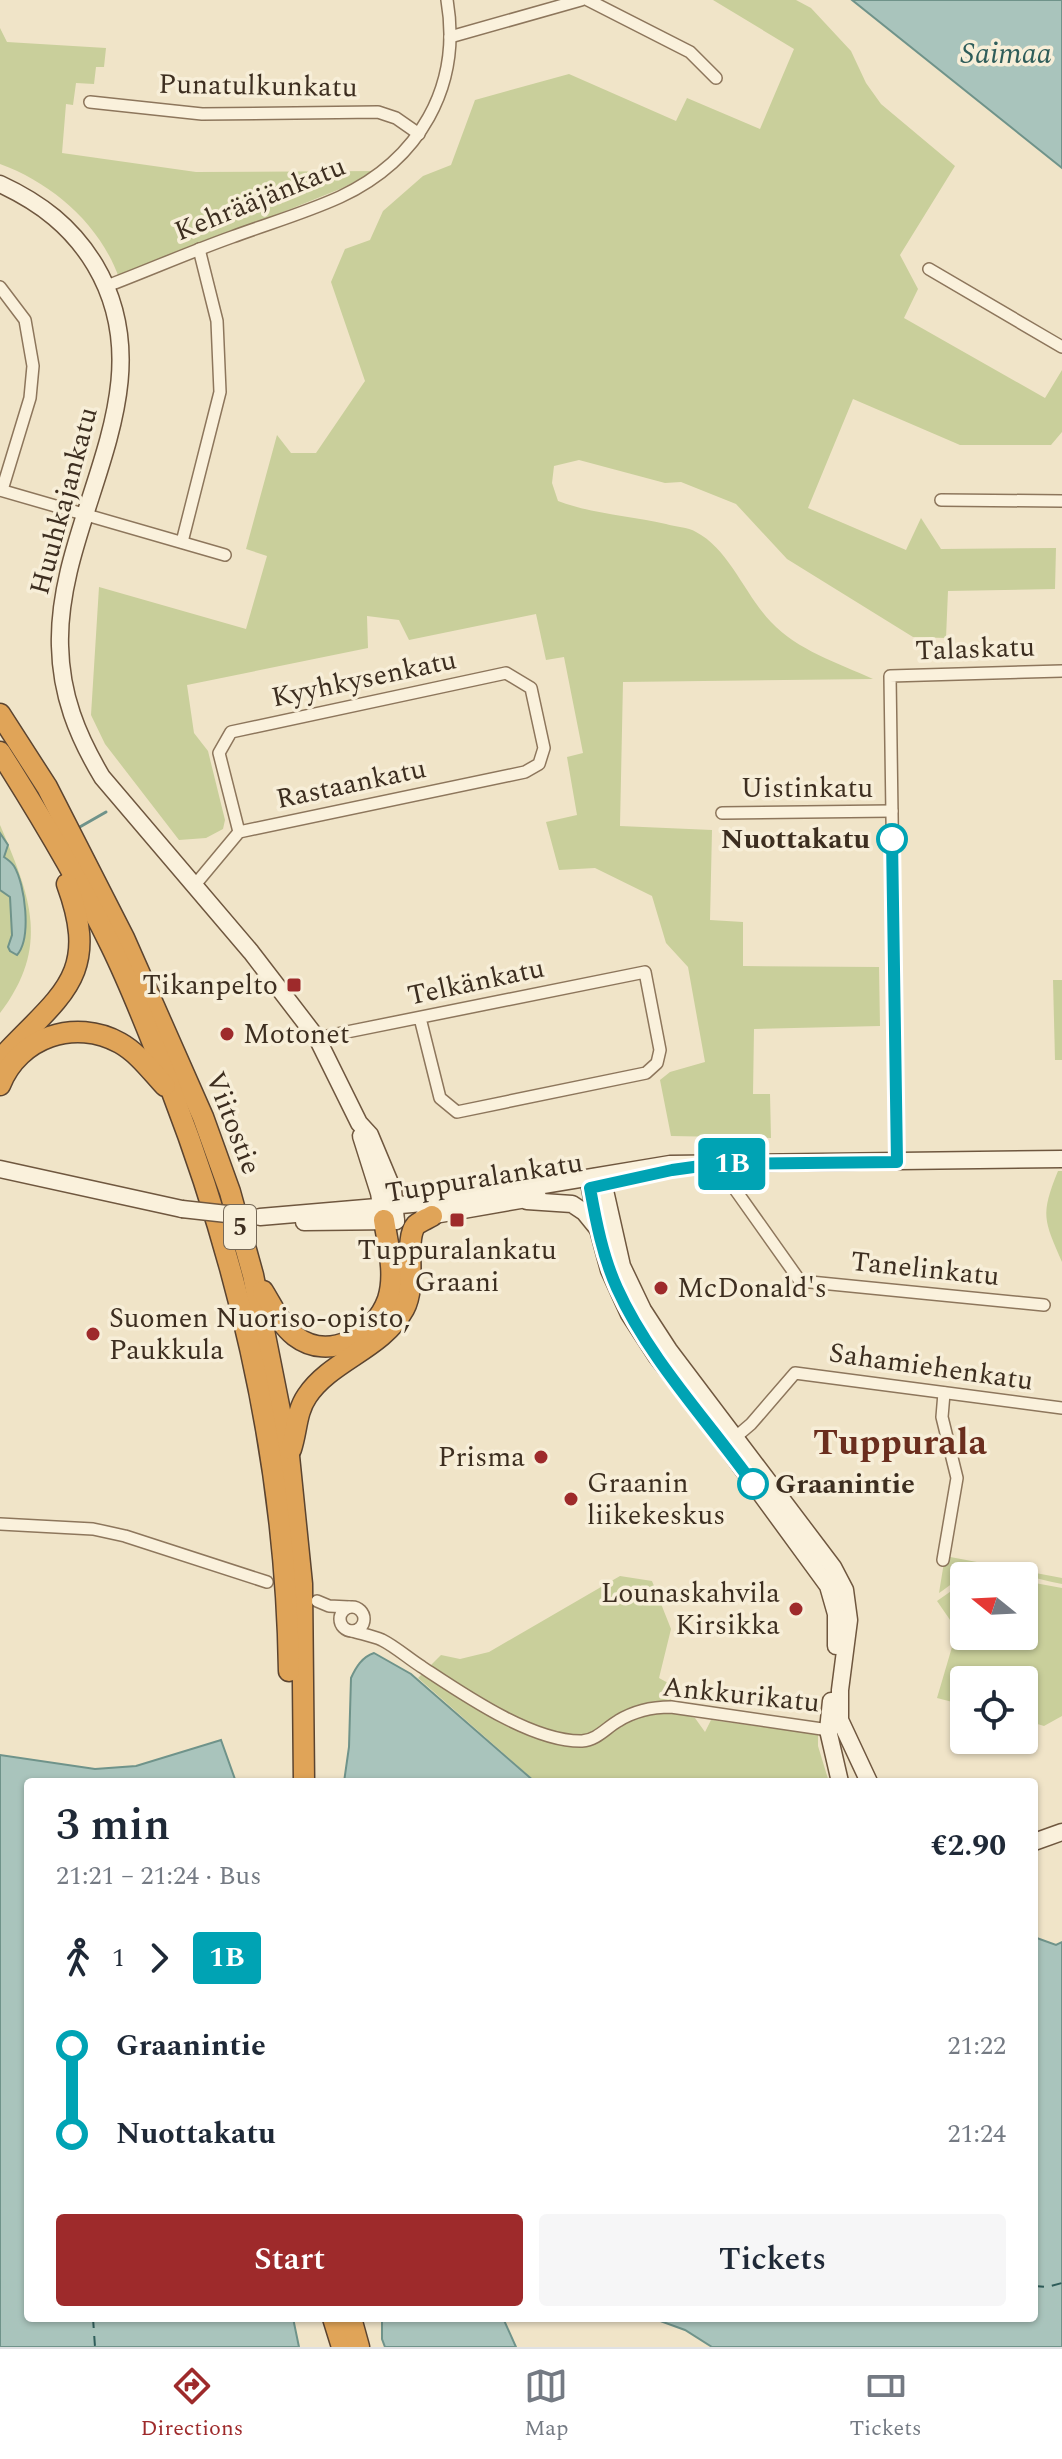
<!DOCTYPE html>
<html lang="en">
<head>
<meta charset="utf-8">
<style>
  body { margin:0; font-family:Spectral,serif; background:#f6f6f7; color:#1f2937; height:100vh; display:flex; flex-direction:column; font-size:30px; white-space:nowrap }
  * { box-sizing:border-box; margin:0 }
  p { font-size:26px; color:#747a83 }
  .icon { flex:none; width:44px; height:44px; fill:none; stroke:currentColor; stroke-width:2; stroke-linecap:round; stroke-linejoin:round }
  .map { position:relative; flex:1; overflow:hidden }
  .drawer { position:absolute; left:24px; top:1778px; width:1014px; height:544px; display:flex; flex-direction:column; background:#fff; border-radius:8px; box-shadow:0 2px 6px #0004 }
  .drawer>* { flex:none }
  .badge { padding:0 16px; border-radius:6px; font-size:28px; line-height:52px }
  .needle { width:52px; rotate:288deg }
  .fabs { position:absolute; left:950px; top:1562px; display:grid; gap:16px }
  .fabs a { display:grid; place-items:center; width:88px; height:88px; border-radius:8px; background:#fff; box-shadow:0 2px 6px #0004; font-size:40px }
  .map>.badge { position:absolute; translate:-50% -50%; box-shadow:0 0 0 4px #fff }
  .legs { display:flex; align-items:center; gap:12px; height:88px; padding:0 32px; font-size:26px }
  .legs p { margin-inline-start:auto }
  .summary { display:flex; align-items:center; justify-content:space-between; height:136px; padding:0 32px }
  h1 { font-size:44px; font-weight:600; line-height:60px }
  .cta { display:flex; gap:16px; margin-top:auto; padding:16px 32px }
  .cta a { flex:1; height:92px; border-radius:8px; background:#9e2a2b; color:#fff; font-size:32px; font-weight:600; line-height:92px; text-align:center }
  .cta a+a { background:#f6f6f7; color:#1f2937 }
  ul { padding:0 32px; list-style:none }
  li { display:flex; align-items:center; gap:28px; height:88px; font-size:30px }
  li i { display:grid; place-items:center; width:12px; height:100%; margin:0 10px; background:currentColor }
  li i::after { content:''; width:20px; height:20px; margin:-10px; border:6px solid; border-radius:50%; background:#fff }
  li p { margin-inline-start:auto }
  li:first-child i { background:linear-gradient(#0000 50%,currentColor 0) }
  li:last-child i { background:linear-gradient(currentColor 50%,#0000 0) }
  .tab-bar { display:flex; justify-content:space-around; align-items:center; height:112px; border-top:2px solid #e0e1e3; background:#fff; font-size:22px; color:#747a83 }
  .tab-bar a { display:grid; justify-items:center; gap:4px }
  .tab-bar .selected { color:#9e2a2b }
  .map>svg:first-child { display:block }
  .green { fill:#c9cf9b }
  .water { fill:#a9c4bc; stroke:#6f938a; stroke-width:2 }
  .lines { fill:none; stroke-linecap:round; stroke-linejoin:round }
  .stream { stroke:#6f938a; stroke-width:3 }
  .ferry { stroke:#2f5d5a; stroke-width:2; stroke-dasharray:10 8; stroke-linecap:butt }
  .street-casing { stroke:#8d765c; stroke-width:14 }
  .secondary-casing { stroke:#6f573f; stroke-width:19 }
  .highway-casing { stroke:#5b4430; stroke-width:23 }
  .street { stroke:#faf1dc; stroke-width:11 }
  .secondary { stroke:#faf1dc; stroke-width:16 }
  .highway { stroke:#e0a458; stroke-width:20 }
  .secondary-bridge-casing { stroke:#6f573f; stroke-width:19; stroke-linecap:butt }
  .secondary-bridge { stroke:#faf1dc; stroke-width:16 }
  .line-1-casing { stroke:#fff; stroke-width:18 }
  .line-1 { stroke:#00a3b4; stroke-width:12 }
  .stop-1-dot { fill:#fff; stroke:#00a3b4; stroke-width:4 }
  .poi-dot { fill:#9e2a2b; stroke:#f7eed8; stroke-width:3 }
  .labels { text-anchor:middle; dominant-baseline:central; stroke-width:7; stroke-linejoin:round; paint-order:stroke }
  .shield { fill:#f7eed8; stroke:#756857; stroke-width:2 }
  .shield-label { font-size:26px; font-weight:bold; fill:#3d2e20 }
  .street-label { font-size:28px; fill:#3d2e20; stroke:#f7eed8 }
  .stop-label { font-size:28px; font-weight:bold; fill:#3d2e20; stroke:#f7eed8; text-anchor:end }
  .poi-label { font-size:28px; fill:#3d2e20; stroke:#f7eed8; text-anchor:start }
  .water-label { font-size:30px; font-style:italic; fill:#2f5d5a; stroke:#f7eed8 }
  .district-label { font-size:36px; font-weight:bold; fill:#6b2e1e; stroke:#f7eed8 }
</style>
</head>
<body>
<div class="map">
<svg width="1062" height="2347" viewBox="0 0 1062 2347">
  <rect width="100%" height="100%" fill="#f0e4c8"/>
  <g class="green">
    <path d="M713 0H796L811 8 851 51 866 83 881 104 955 166 900 255 918 289 904 318 1045 398 1062 370V432L1051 445H960L853 399 808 508 906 550 921 518 941 549 1056 548 1055 589 948 591 946 638 913 637 787 559 736 504 681 482 665 483 579 460 554 466 552 483 558 501C593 514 630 516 666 524 675 527 688 527 696 532 729 549 745 595 771 622 797 650 838 663 873 679L623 682 620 826 712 830 710 920 743 922V966L879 967 880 1026 754 1029 753 1094H770L771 1138 671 1136 660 1080 670 1072 705 1062 688 967 666 943 652 896 595 868 559 870 546 822 577 815 567 757 583 753 564 657 546 660 536 614 409 640 399 620 367 616 368 648 187 685 194 733 208 751 225 820 223 829 206 838 179 840 105 744 91 715 99 587 246 629 267 556 246 549 277 435 291 453H316L365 381 331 282 345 249 370 240 383 211 423 176 451 165 475 100 569 74 676 121 687 98 760 129 794 49Z"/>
    <path d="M0 28 7 42 106 48 104 67H96L94 84 76 83 73 105 66 104 62 153 196 172 376 171 340 189 119 278C100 224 52 183 0 164Z"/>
    <path d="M0 825C30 896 51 946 0 1013Z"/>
    <polygon points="1053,980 1062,980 1062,1060 1055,1060"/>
    <path d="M1058 1171H1062V1262C1044 1220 1040 1215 1058 1171Z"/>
    <path d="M945 1556 1062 1578V1584C1032 1579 996 1563 966 1575 957 1579 948 1587 939 1593Z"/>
    <polygon points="620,1576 652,1581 671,1629 659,1678 670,1684 672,1711 695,1718 705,1732 711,1720 818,1734 818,1746 829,1782 536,1782 418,1678 441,1655 460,1659 489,1652"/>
    <polygon points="1024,1581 1062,1588 1062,1716 1044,1726 1024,1720 1024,1680 964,1680 964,1705 937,1698 957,1630 937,1601 964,1582 964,1636 1024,1636"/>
  </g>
  <g class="water">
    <polygon points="852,0 1062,0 1062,168"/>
    <path d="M0 833 8 845 4 857C7 859 12 863 14 866 25 884 32 938 17 955L10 951 8 947 12 935 10 897 0 890Z"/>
    <path d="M374 1653 411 1674 535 1782H344L349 1747 351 1678C356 1667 362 1657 374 1653Z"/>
    <polygon points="221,1740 236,1782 28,1782 28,2318 293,2318 299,2347 0,2347 0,1755 95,1769 136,1766"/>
    <polygon points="1034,1937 1056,1945 1062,1942 1062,2347 712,2347 685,2330 660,2321 658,2318 1034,2318"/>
    <polygon points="382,2318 503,2318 516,2347 385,2347 382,2339"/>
  </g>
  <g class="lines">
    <polyline class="stream" points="78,828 106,812"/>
    <g class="ferry">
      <polyline points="1034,2286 1047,2287 1062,2283"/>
      <polyline points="93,2318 95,2347"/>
    </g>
    <g class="street-casing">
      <g id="street">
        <polyline points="588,0 690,52 716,78"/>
        <polyline points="450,37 581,0"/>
        <polyline points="90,102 202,114 378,112 396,118 419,134"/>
        <polyline points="929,269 1062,347"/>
        <path d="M107 286C149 270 190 252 232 237 267 224 305 213 340 197 419 160 462 87 447 0"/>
        <polyline points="0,287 25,320 33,366 30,398 2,490"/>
        <polyline points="0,490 225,555"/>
        <polyline points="941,500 1062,501"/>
        <polyline points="182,542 220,392 217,321 199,249"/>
        <polyline points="722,813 892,811"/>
        <polyline points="194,886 239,832 525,772 539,764 544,748 531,688 506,673 231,732 219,753 239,832"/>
        <polyline points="317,1038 645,972 660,1050 657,1063 646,1073 457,1112 440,1098 420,1018"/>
        <polyline points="897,1162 890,676 1062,671"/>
        <polyline points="720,1164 727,1178 800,1281 1044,1305"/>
        <polyline points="731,1441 751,1424 795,1373 1062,1408"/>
        <polyline points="0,1524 93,1529 125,1536 267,1582"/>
        <polyline points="943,1560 957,1478 942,1417 944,1393"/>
        <polyline points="317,1601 329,1606 349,1607"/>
        <circle cx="352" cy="1619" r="12"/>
        <path d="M352 1631C362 1634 373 1636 382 1640 396 1647 409 1659 422 1667 463 1694 532 1742 582 1741 597 1740 606 1728 618 1721 634 1711 653 1707 671 1707L822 1729H833"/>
      </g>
    </g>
    <g class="secondary-casing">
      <g id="secondary">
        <path d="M0 184C41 203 72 227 95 265 170 391 56 517 60 646 61 695 77 735 102 777L251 952 317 1038 359 1123 370 1135 393 1190 396 1221"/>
        <polyline points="361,1136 379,1193 383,1217"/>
        <polyline points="0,1169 182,1209"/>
        <polyline points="595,1177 604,1186 622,1266 643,1310 669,1350 833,1567 845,1590 849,1620 840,1690 840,1720 869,1782"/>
        <polyline points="595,1177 590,1188 598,1229 609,1270 629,1314 657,1357 725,1445 828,1586 836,1614 836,1646"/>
        <polyline points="527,1201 572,1204 584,1212 597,1228"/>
        <polyline points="260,1217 412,1204 502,1192 670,1164 1062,1159"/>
        <polyline points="423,1217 538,1197"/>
        <polyline points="304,1222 396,1221"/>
        <polyline points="831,1701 828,1730 840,1782"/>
        <polyline points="1034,1842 1062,1832"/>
      </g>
    </g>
    <g class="highway-casing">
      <g id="highway">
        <polyline points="0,714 47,787 124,938 203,1117 230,1192 253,1275 289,1456 302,1584 304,1782"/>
        <path d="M0 752C40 815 79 880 111 946 134 993 153 1043 172 1092 243 1277 286 1472 289 1671"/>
        <path d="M0 1062 6 1053C63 993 100 974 67 884"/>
        <path d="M0 1085C19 1037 75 1018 120 1043 138 1053 151 1071 165 1086"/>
        <path d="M263 1291C273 1307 280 1324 295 1336 329 1362 375 1336 388 1299 396 1274 388 1246 384 1220"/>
        <path d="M291 1449C297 1431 296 1412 307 1396 331 1360 382 1349 404 1309 418 1283 403 1240 416 1225 421 1221 427 1219 432 1216"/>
        <polyline points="333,2318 342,2347"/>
        <polyline points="351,2318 359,2347"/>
      </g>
    </g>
    <use href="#street" class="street"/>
    <use href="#secondary" class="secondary"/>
    <use href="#highway" class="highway"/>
    <g class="secondary-bridge-casing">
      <polyline id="secondary-bridge" points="182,1209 254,1217"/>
    </g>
    <use href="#secondary-bridge" class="secondary-bridge"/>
  </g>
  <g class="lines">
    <g class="line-1-casing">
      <path id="line-1" d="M753 1484C708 1421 649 1359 617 1288 603 1257 596 1222 590 1188L672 1170 715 1164 897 1162 892 839"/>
    </g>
    <use href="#line-1" class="line-1"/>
  </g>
  <g class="stop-1-dot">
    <circle cx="892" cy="839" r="14"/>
    <circle cx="753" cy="1484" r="14"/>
  </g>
  <g class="poi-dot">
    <rect x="286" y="977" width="16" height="16" rx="4"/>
    <circle cx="227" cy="1034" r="8"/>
    <rect x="449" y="1212" width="16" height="16" rx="4"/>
    <circle cx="661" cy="1288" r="8"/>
    <circle cx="93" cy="1334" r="8"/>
    <circle cx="541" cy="1457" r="8"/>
    <circle cx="571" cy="1499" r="8"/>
    <circle cx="796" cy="1609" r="8"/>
  </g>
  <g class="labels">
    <rect class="shield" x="224" y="1205" width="32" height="44" rx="6"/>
    <g class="shield-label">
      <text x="240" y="1227">5</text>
    </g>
    <g class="street-label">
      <text transform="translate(258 86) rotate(1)">Punatulkunkatu</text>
      <text transform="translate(260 199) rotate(-22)">Kehrääjänkatu</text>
      <text transform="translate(64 501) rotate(-75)">Huuhkajankatu</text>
      <text transform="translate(975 649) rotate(-2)">Talaskatu</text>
      <text transform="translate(364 679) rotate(-12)">Kyyhkysenkatu</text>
      <text transform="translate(351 784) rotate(-12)">Rastaankatu</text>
      <text x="807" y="788">Uistinkatu</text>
      <text transform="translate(476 982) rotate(-12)">Telkänkatu</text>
      <text transform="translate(233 1123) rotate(69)">Viitostie</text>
      <text transform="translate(484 1178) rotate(-9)">Tuppuralankatu</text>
      <text transform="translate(925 1269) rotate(6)">Tanelinkatu</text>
      <text transform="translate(931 1367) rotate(8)">Sahamiehenkatu</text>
      <text transform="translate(741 1695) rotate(6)">Ankkurikatu</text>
    </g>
    <g class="stop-label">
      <text x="870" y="839">Nuottakatu</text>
      <text x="775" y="1484" text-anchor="start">Graanintie</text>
    </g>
    <g class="poi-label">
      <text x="278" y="985" text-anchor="end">Tikanpelto</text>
      <text x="243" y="1034">Motonet</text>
      <text x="457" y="1250" text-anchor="middle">Tuppuralankatu<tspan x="457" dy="32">Graani</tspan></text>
      <text x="677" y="1288">McDonald's</text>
      <text x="109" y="1318">Suomen Nuoriso-opisto,<tspan x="109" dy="32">Paukkula</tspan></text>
      <text x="525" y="1457" text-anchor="end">Prisma</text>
      <text x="587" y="1483">Graanin<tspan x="587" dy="32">liikekeskus</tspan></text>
      <text x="780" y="1593" text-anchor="end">Lounaskahvila<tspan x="780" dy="32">Kirsikka</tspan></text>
    </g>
    <g class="water-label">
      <text x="1006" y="54">Saimaa</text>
    </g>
    <g class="district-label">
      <text x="900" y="1443">Tuppurala</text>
    </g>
  </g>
</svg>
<div class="fabs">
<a><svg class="needle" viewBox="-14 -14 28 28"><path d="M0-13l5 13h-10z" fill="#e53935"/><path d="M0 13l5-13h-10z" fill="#747a83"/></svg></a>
<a><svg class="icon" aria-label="locate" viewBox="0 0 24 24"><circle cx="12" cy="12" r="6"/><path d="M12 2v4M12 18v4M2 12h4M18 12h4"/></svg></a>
</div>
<b class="badge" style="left:732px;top:1164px;background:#00a3b4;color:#fff">1B</b>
<section class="drawer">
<div class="summary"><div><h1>3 min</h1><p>21:21 – 21:24 · Bus</p></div><b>€2.90</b></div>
<div class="legs"><svg class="icon" aria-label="walk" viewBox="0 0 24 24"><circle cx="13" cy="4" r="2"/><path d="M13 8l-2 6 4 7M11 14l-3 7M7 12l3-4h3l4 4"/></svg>1<svg class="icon" aria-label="forward" viewBox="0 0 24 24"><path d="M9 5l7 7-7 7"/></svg><b class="badge" style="background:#00a3b4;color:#fff">1B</b></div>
<ul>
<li><i style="color:#00a3b4"></i><b>Graanintie</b><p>21:22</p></li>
<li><i style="color:#00a3b4"></i><b>Nuottakatu</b><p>21:24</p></li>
</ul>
<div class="cta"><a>Start</a><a>Tickets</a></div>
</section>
</div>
<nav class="tab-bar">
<a class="selected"><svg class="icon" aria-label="directions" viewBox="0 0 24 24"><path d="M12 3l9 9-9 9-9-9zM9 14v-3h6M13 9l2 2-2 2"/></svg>Directions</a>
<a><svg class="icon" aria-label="map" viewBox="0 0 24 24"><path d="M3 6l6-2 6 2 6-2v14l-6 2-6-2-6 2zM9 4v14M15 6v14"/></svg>Map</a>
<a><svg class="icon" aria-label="tickets" viewBox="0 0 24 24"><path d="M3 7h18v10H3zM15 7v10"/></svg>Tickets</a>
</nav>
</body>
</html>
